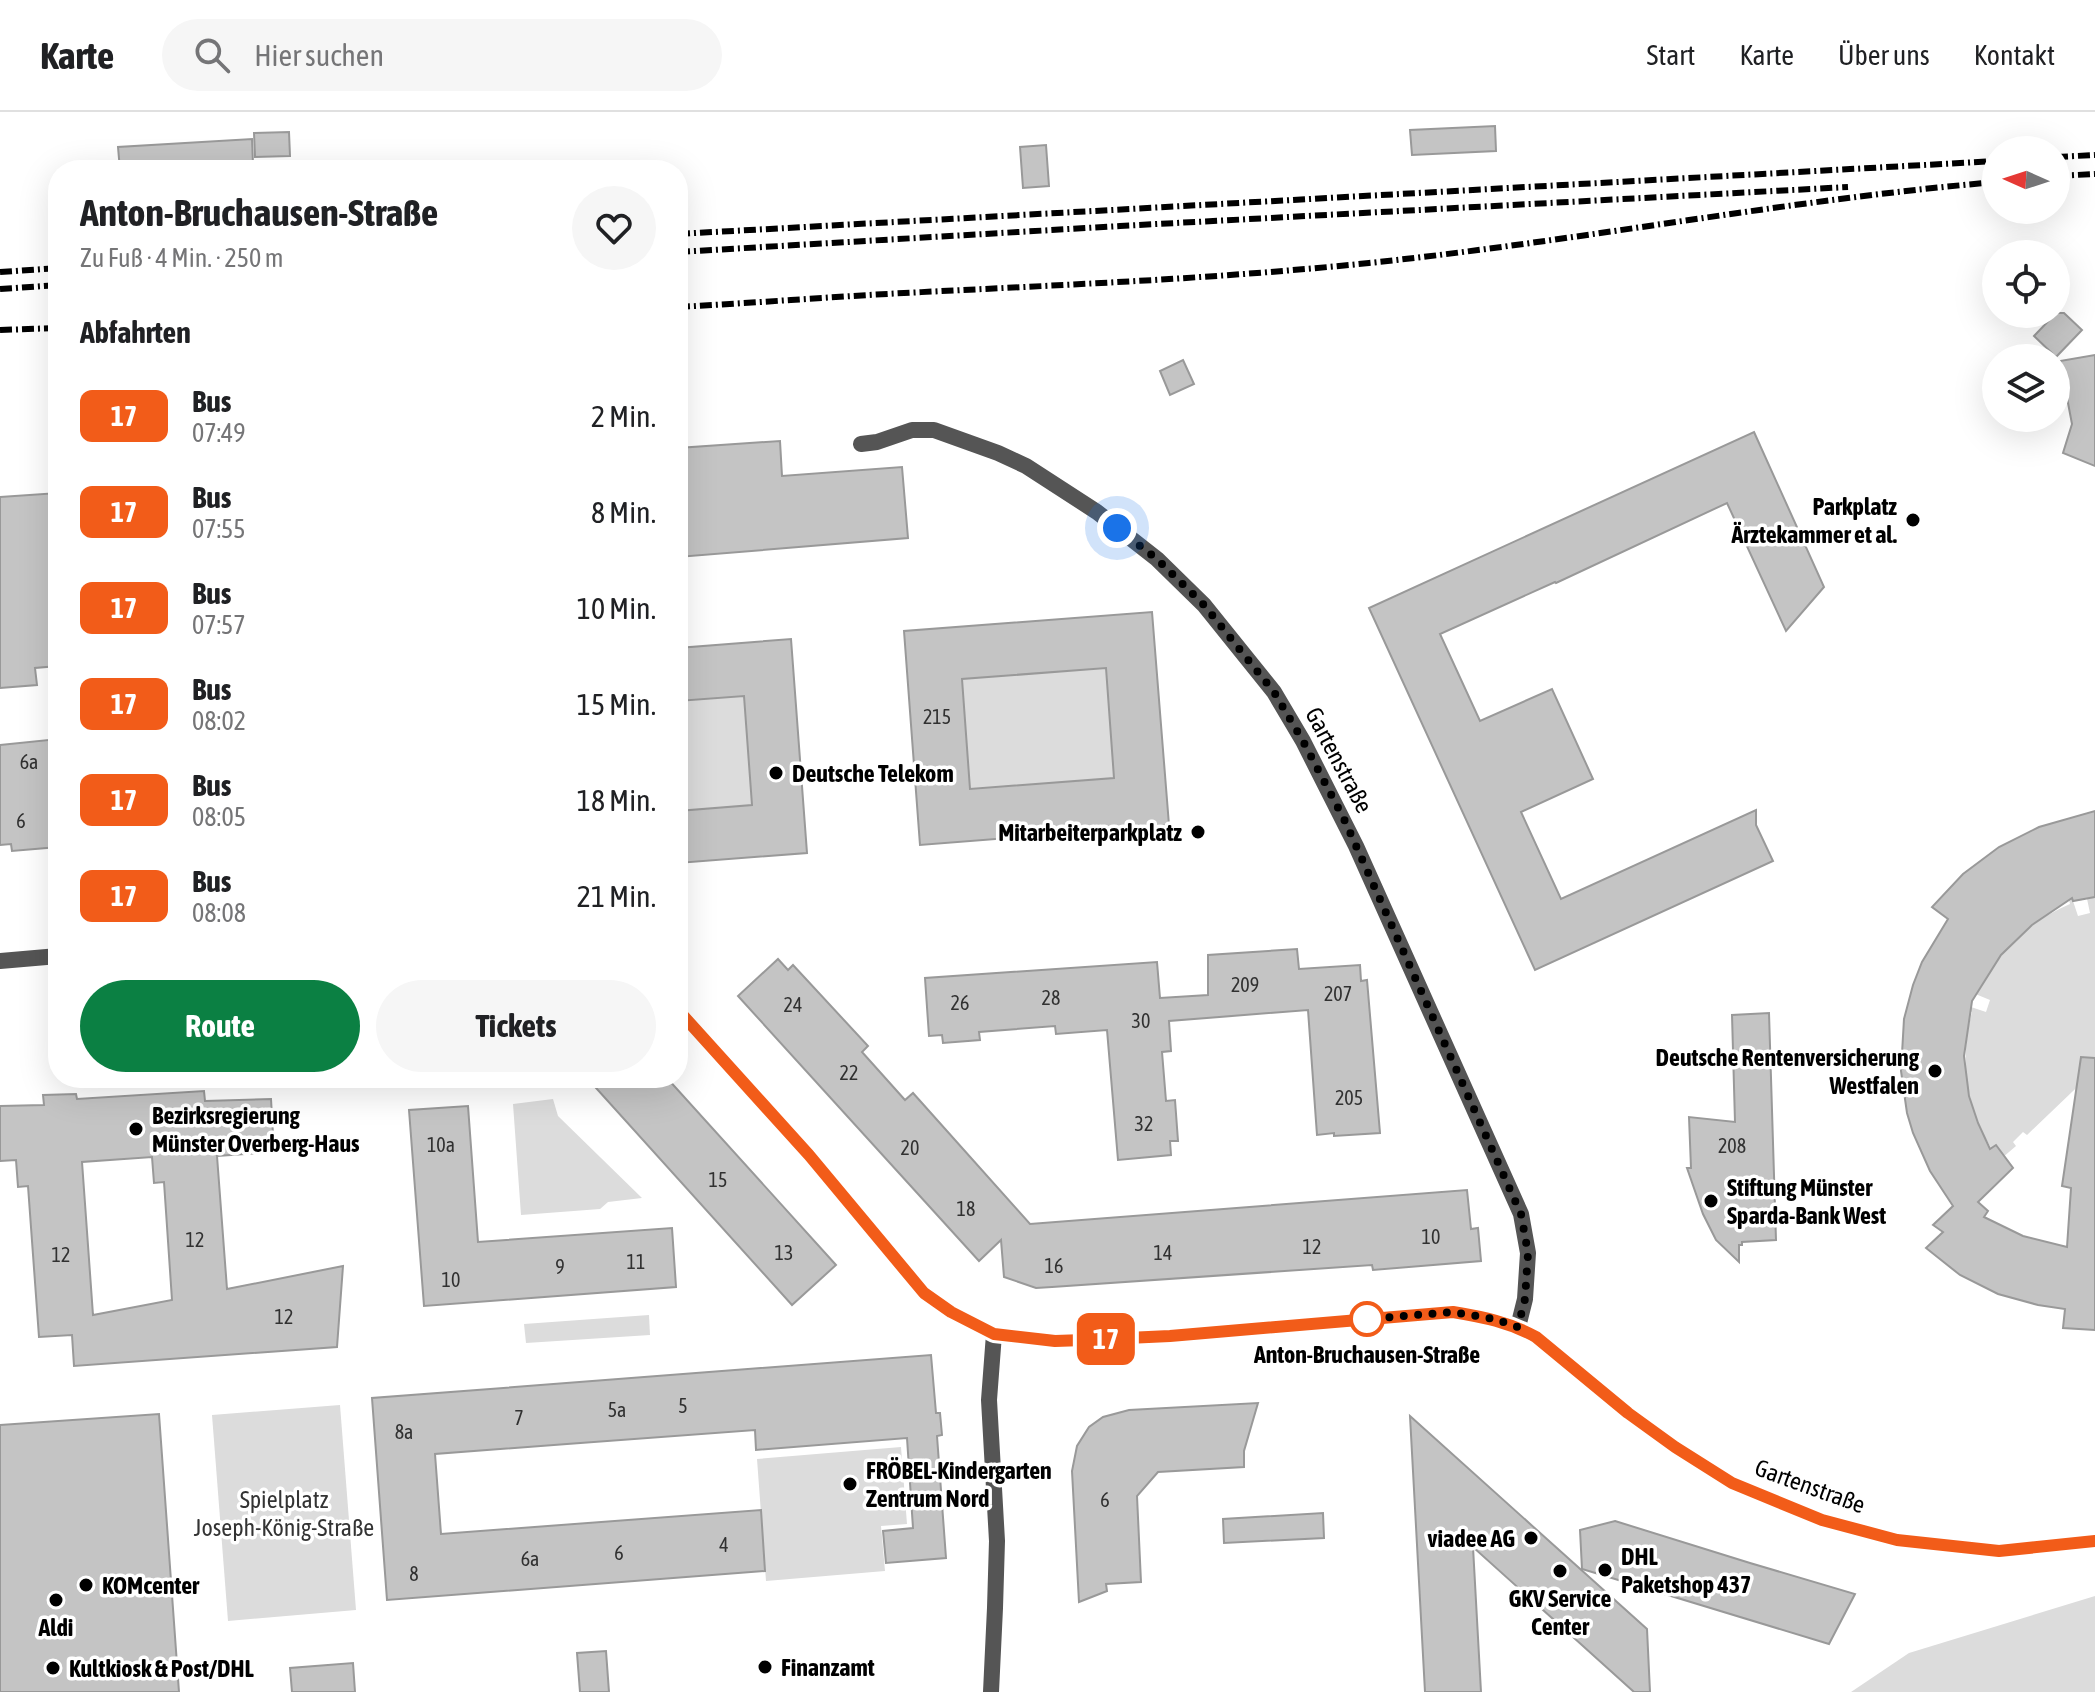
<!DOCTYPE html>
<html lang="de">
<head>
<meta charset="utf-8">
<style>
  body { margin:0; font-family:"Asap Condensed",sans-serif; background:#f6f6f6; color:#202124; height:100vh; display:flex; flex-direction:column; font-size:30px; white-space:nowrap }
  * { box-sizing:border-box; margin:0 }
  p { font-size:26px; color:#757577 }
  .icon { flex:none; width:44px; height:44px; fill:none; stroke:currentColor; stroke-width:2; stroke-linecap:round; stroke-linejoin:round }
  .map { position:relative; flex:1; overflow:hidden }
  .panel { position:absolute; left:48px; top:48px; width:640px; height:928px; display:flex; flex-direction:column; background:#fff; border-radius:32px; box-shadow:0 8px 32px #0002 }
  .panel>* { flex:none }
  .badge { padding:0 16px; border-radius:12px; font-size:28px; line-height:52px }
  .needle { width:52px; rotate:273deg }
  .buttons { position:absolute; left:1982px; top:24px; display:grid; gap:16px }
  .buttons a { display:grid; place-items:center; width:88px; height:88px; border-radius:50%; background:#fff; box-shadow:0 8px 32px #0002; font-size:40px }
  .you { position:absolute; width:40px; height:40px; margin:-20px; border:6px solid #fff; border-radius:50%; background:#1a73e8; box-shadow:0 0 0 12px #1a73e833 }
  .map>.badge { position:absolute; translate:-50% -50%; box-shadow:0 0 0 4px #fff }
  h2 { padding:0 32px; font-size:30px; line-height:72px }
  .round { display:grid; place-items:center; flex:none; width:84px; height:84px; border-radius:42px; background:#f6f6f6 }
  .headline { display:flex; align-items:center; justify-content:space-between; height:136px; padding:0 32px }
  h1 { font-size:38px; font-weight:700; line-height:60px }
  .primary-button { display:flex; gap:16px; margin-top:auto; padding:16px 32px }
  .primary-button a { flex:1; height:92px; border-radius:48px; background:#0b8043; color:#fff; font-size:32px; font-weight:700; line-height:92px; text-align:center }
  .primary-button a+a { background:#f6f6f6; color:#202124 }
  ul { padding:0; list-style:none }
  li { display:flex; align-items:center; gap:24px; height:96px; padding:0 32px }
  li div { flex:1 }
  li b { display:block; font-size:30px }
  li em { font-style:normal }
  li .badge { min-width:88px; font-weight:700; text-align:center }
  header { display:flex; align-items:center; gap:48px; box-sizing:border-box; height:112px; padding:0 40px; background:#fff; border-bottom:2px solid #e0e0e0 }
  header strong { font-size:38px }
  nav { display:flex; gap:44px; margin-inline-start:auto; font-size:28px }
  .search { width:560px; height:72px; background:#f6f6f6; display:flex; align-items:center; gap:20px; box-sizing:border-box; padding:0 28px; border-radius:44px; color:#757577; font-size:30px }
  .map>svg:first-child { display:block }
  .green { fill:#dcdcdc }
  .building { fill:#c4c4c4; stroke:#999; stroke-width:2; fill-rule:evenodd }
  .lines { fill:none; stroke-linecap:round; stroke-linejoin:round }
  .minor { stroke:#555; stroke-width:16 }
  .rail { stroke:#000; stroke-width:6; stroke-dasharray:12 4 2 4; stroke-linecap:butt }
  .line-casing { stroke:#fff; stroke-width:18 }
  .line { stroke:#f25c19; stroke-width:12 }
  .walk { stroke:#000; stroke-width:8; stroke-dasharray:0 14.4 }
  .poi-dot { fill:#000; stroke:#fff; stroke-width:3 }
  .stop-dot { fill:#fff; stroke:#f25c19; stroke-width:4 }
  .labels { text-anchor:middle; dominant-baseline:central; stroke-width:7; stroke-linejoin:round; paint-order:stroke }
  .number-label { font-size:20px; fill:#313131 }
  .poi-label { font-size:24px; font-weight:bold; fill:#000; stroke:#fff; text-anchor:start }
  .street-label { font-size:24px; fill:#000; stroke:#fff }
  .stop-label { font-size:24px; font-weight:bold; fill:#000; stroke:#fff }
  .park-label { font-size:24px; fill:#333; stroke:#fff }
</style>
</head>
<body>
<header>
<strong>Karte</strong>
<div class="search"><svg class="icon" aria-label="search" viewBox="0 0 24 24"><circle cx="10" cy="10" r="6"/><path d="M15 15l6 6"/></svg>Hier suchen</div>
<nav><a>Start</a><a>Karte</a><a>Über uns</a><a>Kontakt</a></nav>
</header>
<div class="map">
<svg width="2095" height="1580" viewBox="0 0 2095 1580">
  <rect width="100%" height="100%" fill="#fff"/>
  <g class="green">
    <polygon points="1106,556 1114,666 970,677 962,567"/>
    <polygon points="744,584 752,693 678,699 678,589"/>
    <path d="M2086 782 2095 785V958L2027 1023 2023 1020 2013 1030 2016 1034 2002 1046V1041L1996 1033 1991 1036C1966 993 1959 948 1972 900L1967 898 1968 894 1986 900 1990 888 1973 881 1979 879C1999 839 2028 810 2070 792L2069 788 2072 786 2078 804 2090 801Z"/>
    <polygon points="553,987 558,1004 642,1086 608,1090 600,1097 521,1103 513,992"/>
    <polygon points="649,1203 650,1223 526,1231 524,1212"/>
    <polygon points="340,1293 356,1498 228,1509 212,1303"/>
    <polygon points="901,1335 907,1412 881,1414 885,1459 766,1469 757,1347"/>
    <polygon points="2095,1484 2095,1580 1851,1580 1909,1541"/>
  </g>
  <g class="building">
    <polygon points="1495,14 1496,39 1412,43 1410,18"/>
    <polygon points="289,20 290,44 255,45 254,21"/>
    <polygon points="252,27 253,52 162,56 162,58 120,58 118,35"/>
    <polygon points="1046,33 1049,74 1023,76 1020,35"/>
    <polygon points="2056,201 2064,201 2082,218 2056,245 2034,224"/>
    <polygon points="2095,243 2095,354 2063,341 2072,312 2060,249"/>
    <polygon points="1183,248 1194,272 1170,283 1160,259"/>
    <polygon points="1754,320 1824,475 1786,519 1727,391 1556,471 1555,470 1440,522 1480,609 1552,577 1593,667 1521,700 1561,787 1756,698 1756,713 1773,749 1535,858 1369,496"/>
    <polygon points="780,329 782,364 902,355 908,426 678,445 678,336"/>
    <polygon points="58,381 58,554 35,556 37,573 0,576 0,385"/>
    <path d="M1152 500 1169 713 920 733 904 519ZM1106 556 1114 666 970 677 962 567Z"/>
    <polygon points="791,527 807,741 678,751 678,699 752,693 744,584 678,589 678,536"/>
    <polygon points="58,627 58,735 12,739 11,732 0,733 0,633"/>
    <polygon points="2095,699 2095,785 2073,789 2072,786 2032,813 2001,843 1972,889 1964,944 1969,984 1978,1011 1990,1037 1996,1033 2013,1056 1978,1090 1988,1099 1984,1105 2023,1124 2067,1135 2071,1076 2062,1074 2081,945 2095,946 2095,1218 2063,1216 2065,1197 2038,1193 1998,1182 1960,1163 1926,1136 1943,1120 1933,1113 1953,1094 1930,1059 1913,1021 1907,1001 1901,959 1904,907 1913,873 1922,850 1948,807 1932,795 1963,762 1999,735 2039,715"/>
    <polygon points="1297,837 1299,857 1360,853 1361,869 1367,868 1380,1021 1334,1024 1334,1021 1317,1023 1308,898 1169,909 1171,939 1162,940 1166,989 1175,988 1178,1029 1170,1029 1171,1043 1118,1048 1107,918 1056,922 1055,914 979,920 980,928 943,931 942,923 929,924 925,866 1157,850 1160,886 1208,883 1208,843"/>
    <polygon points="778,847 788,858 793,853 868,934 862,940 905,988 913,981 1030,1112 1467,1078 1471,1117 1478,1116 1481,1149 1373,1158 1372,1153 1052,1175 1036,1176 1004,1165 1001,1128 979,1149 738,884"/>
    <polygon points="1769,901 1776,1128 1742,1130 1742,1133 1739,1133 1739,1150 1716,1128 1703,1102 1687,1056 1691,1056 1689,1005 1735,1010 1732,903"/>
    <polygon points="587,966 667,966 836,1153 792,1193"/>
    <path d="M204 979 205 989 271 987 274 1040 217 1044 227 1177 343 1154 337 1235 74 1254 72 1223 39 1225 28 1074 18 1075 16 1048 0 1049V994L44 993 43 983 76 982 77 987ZM152 1045 154 1071 164 1070 172 1188 93 1203 82 1050Z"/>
    <polygon points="468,994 478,1130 672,1116 676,1175 424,1194 409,998"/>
    <polygon points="931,1243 936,1301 940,1301 942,1323 937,1324 946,1446 886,1451 883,1419 913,1416 907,1326 756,1338 755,1318 567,1332 435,1342 441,1422 761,1398 765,1459 387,1488 372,1286"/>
    <polygon points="1258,1291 1244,1339 1244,1355 1158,1360 1137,1384 1141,1470 1106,1472 1107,1479 1079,1490 1072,1359 1077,1334 1089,1315 1103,1305 1129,1298"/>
    <polygon points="159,1302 179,1580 0,1580 0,1313"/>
    <polygon points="1410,1304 1647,1517 1650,1580 1634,1580 1473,1435 1481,1580 1425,1580"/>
    <polygon points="1323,1401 1324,1426 1224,1431 1223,1407"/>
    <polygon points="1615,1409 1750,1451 1855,1482 1829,1532 1582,1457 1580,1418"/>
    <polygon points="606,1539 609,1580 580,1580 577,1541"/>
    <polygon points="353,1551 355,1580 292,1580 290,1556"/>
  </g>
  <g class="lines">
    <g class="minor">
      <polyline points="861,332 877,330 912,318 934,318 998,341 1026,354 1097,400 1157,447 1204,493 1274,580 1303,629 1356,734 1521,1102 1528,1141 1525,1187 1518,1215"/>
      <polyline points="0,849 58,844"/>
      <path d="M678 898 809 1043 924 1181 951 1200 994 1222 1055 1229 1170 1224 1453 1200C1483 1205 1509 1210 1536 1225L1628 1301 1675 1335 1732 1371 1822 1408 1897 1428 1999 1439 2095 1429"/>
      <polyline points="991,1580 995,1496 997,1429 989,1288 994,1222"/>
    </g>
    <g class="rail">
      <polyline points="2056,45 2095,43"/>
      <polyline points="2056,64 2095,62"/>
      <polyline points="678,122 1996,49"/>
      <polyline points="678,140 1120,114 1848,75"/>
      <polyline points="0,160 58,156"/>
      <polyline points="0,177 58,173"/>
      <path d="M678 195C753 191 829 185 904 181 1059 173 1214 167 1369 151 1579 129 1786 88 1996 70"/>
      <polyline points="0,218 58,216"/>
    </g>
  </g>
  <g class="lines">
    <g class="line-casing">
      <path id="line" d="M678 898 809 1043 924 1181 951 1200 994 1222 1055 1229 1084 1228 1170 1224 1453 1200C1483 1205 1509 1210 1536 1225L1628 1301 1675 1335 1732 1371 1822 1408 1897 1428 1999 1439 2095 1429"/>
    </g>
    <use href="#line" class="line"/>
    <polyline class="walk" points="1117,416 1157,447 1204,493 1274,580 1303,629 1344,707 1521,1102 1528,1141 1525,1187 1518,1215 1494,1207 1453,1200 1367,1207"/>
  </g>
  <g class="poi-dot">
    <circle cx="1913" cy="408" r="8"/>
    <circle cx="776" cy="661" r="8"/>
    <circle cx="1198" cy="720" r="8"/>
    <circle cx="1935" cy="959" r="8"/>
    <circle cx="136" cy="1017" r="8"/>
    <circle cx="1711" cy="1089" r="8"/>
    <circle cx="850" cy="1372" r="8"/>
    <circle cx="1531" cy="1426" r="8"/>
    <circle cx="1605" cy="1458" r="8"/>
    <circle cx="1560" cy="1459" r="8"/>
    <circle cx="86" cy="1473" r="8"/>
    <circle cx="56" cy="1488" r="8"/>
    <circle cx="765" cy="1555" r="8"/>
    <circle cx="53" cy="1556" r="8"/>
  </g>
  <circle class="stop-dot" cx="1367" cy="1207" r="16"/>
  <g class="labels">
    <g class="number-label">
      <text x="937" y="604">215</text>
      <text x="29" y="649">6a</text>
      <text x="21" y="708">6</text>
      <text x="1245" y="872">209</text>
      <text x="1338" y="881">207</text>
      <text x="1051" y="885">28</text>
      <text x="960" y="890">26</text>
      <text x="793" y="892">24</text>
      <text x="1141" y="908">30</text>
      <text x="849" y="960">22</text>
      <text x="1349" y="985">205</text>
      <text x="1144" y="1011">32</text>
      <text x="441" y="1032">10a</text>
      <text x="1732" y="1033">208</text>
      <text x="910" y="1035">20</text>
      <text x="718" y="1067">15</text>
      <text x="966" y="1096">18</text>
      <text x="1431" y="1124">10</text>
      <text x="195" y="1127">12</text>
      <text x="1312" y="1134">12</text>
      <text x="784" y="1140">13</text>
      <text x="1163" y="1140">14</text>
      <text x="61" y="1142">12</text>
      <text x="636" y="1149">11</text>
      <text x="1054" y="1153">16</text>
      <text x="560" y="1154">9</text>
      <text x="451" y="1167">10</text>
      <text x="284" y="1204">12</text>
      <text x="683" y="1293">5</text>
      <text x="617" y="1297">5a</text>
      <text x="519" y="1305">7</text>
      <text x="404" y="1319">8a</text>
      <text x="1105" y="1387">6</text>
      <text x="724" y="1432">4</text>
      <text x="619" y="1440">6</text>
      <text x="530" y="1446">6a</text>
      <text x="414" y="1461">8</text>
    </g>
    <g class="poi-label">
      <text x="1897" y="394" text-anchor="end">Parkplatz<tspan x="1897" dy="28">Ärztekammer et al.</tspan></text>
      <text x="792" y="661">Deutsche Telekom</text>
      <text x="1182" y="720" text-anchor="end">Mitarbeiterparkplatz</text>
      <text x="1919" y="945" text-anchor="end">Deutsche Rentenversicherung<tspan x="1919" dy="28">Westfalen</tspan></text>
      <text x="152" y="1003">Bezirksregierung<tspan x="152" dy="28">Münster Overberg-Haus</tspan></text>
      <text x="1727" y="1075">Stiftung Münster<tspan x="1727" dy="28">Sparda-Bank West</tspan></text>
      <text x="866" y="1358">FRÖBEL-Kindergarten<tspan x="866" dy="28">Zentrum Nord</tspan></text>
      <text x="1515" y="1426" text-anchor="end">viadee AG</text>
      <text x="1621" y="1444">DHL<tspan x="1621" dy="28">Paketshop 437</tspan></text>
      <text x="102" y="1473">KOMcenter</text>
      <text x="1560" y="1486" text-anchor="middle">GKV Service<tspan x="1560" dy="28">Center</tspan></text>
      <text x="56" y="1515" text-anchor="middle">Aldi</text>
      <text x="781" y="1555">Finanzamt</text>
      <text x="69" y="1556">Kultkiosk &amp; Post/DHL</text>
    </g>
    <g class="street-label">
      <text transform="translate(1339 648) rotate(62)">Gartenstraße</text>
      <text transform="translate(1810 1374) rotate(20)">Gartenstraße</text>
    </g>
    <g class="stop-label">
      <text x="1367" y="1242">Anton-Bruchausen-Straße</text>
    </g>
    <g class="park-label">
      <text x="284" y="1387">Spielplatz<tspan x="284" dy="28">Joseph-König-Straße</tspan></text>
    </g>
  </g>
</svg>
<div class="buttons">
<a><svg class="needle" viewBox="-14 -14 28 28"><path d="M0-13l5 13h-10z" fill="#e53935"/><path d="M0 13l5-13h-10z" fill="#757577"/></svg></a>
<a><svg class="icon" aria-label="locate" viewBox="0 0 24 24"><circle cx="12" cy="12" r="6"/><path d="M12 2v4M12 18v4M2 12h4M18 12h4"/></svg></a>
<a><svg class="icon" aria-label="layers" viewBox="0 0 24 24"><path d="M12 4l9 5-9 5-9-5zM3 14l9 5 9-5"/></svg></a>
</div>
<div class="you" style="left:1117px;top:416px"></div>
<b class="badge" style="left:1106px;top:1227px;background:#f25c19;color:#fff">17</b>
<section class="panel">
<div class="headline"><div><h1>Anton-Bruchausen-Straße</h1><p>Zu Fuß · 4 Min. · 250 m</p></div><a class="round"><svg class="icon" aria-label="heart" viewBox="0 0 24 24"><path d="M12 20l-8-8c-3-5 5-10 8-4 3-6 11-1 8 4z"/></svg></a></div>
<h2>Abfahrten</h2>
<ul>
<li><span class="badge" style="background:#f25c19;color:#fff">17</span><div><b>Bus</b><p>07:49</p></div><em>2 Min.</em></li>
<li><span class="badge" style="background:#f25c19;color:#fff">17</span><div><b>Bus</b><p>07:55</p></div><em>8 Min.</em></li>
<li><span class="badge" style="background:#f25c19;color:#fff">17</span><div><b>Bus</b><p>07:57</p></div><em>10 Min.</em></li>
<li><span class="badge" style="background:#f25c19;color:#fff">17</span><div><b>Bus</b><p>08:02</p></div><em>15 Min.</em></li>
<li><span class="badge" style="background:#f25c19;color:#fff">17</span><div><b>Bus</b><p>08:05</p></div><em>18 Min.</em></li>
<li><span class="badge" style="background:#f25c19;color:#fff">17</span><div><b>Bus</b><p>08:08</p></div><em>21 Min.</em></li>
</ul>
<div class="primary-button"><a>Route</a><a>Tickets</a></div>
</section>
</div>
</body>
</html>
